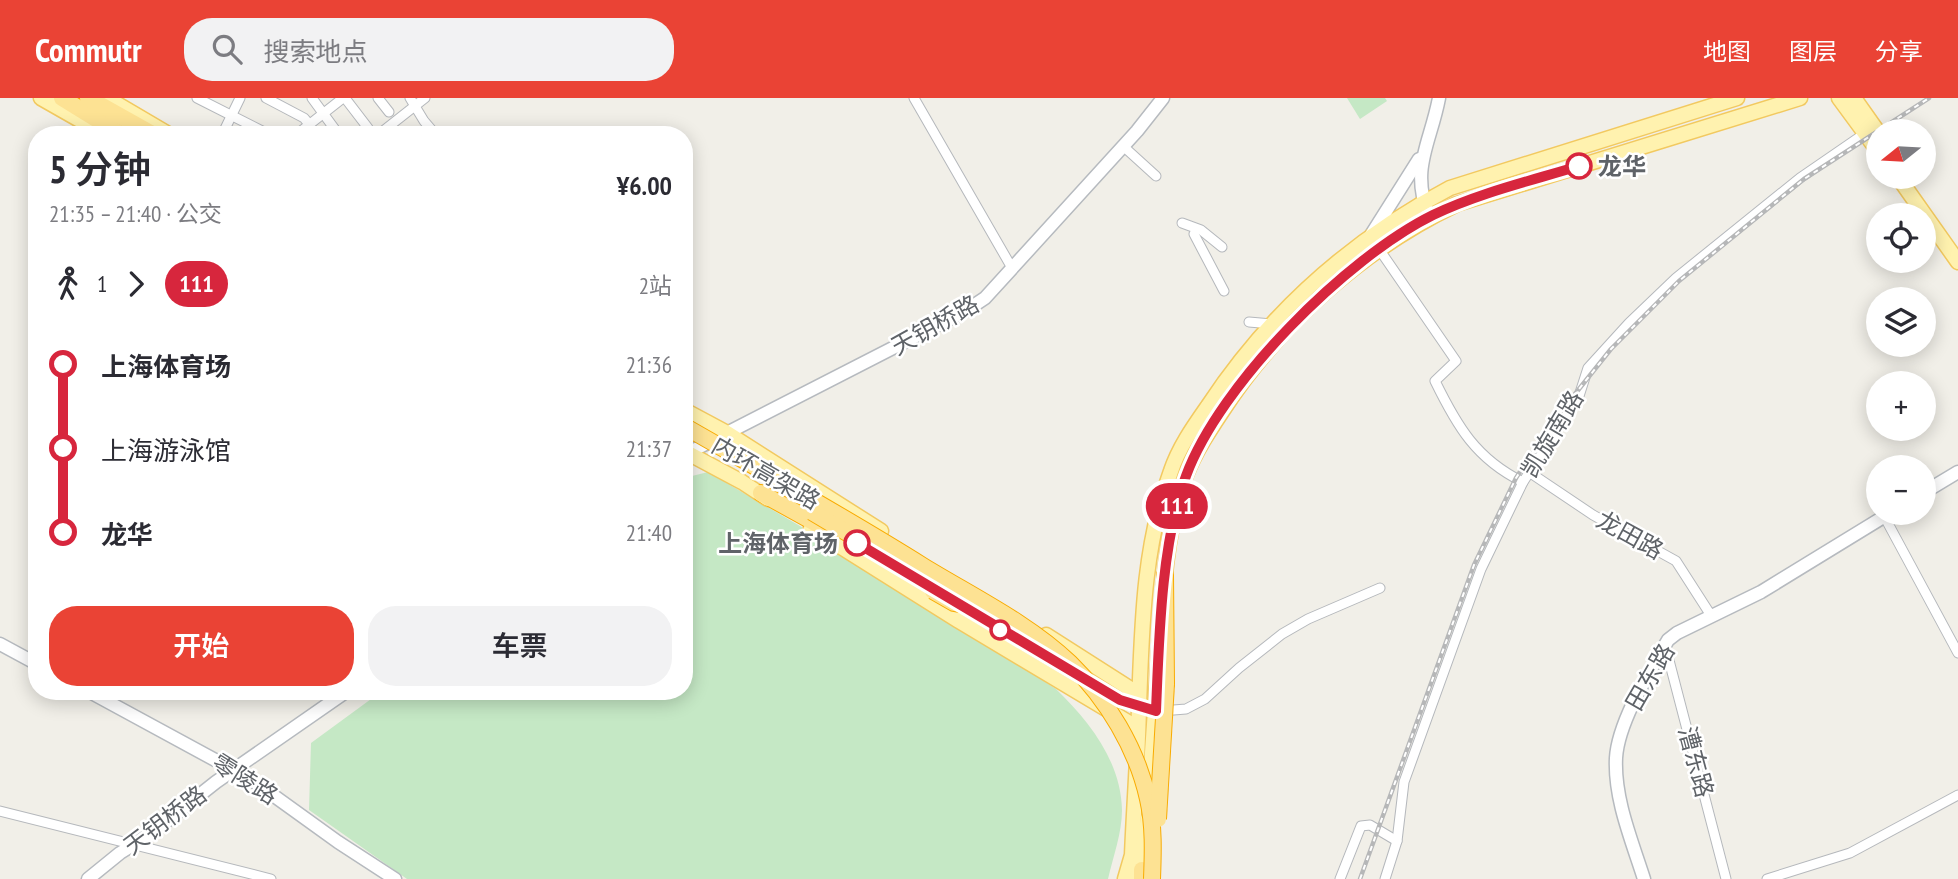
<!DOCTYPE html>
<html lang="zh">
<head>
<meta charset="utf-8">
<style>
  body { margin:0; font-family:"PT Sans Narrow","Noto Sans SC",sans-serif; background:#f2f2f3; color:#2b2b33; height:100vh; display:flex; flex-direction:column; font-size:26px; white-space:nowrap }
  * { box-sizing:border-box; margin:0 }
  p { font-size:23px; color:#7c7c81 }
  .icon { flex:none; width:38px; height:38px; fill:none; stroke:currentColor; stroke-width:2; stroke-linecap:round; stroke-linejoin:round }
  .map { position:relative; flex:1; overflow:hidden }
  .side { position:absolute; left:28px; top:28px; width:665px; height:574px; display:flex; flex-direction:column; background:#fff; border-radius:28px; box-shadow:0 4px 18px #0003 }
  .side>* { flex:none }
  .badge { padding:0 14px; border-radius:23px; font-size:24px; line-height:46px }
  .needle { width:46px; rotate:252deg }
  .fabs { position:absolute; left:1866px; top:21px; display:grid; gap:14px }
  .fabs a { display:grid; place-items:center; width:70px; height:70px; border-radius:50%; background:#fff; box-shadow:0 4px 18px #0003; font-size:35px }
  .map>.badge { position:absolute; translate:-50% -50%; box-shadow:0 0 0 4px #fff }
  .legs { display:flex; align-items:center; gap:10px; height:77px; padding:0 21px; font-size:23px }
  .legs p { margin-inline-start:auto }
  .summary { display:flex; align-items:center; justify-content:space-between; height:119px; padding:0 21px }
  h1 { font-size:38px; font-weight:600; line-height:52px }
  .primary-button { display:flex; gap:14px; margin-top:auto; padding:14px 21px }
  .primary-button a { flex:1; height:80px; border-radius:28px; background:#ea4335; color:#fff; font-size:28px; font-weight:600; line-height:80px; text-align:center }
  .primary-button a+a { background:#f2f2f3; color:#2b2b33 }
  ul { padding:0 21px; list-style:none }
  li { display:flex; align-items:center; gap:24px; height:84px; font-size:26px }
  li i { display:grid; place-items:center; width:10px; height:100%; margin:0 9px; background:currentColor }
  li i::after { content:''; width:18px; height:18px; margin:-9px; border:5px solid; border-radius:50%; background:#fff }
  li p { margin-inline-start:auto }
  li:first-child i { background:linear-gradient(#0000 50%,currentColor 0) }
  li:last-child i { background:linear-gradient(currentColor 50%,#0000 0) }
  header { display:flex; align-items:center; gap:42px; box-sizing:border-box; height:98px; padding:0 35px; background:#ea4335; color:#fff }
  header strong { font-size:33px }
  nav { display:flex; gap:38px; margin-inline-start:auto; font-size:24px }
  .search { width:490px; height:63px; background:#f2f2f3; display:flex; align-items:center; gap:18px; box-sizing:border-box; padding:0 24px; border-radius:28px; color:#7c7c81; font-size:26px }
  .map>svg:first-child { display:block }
  .pitch { fill:#c5e8c5 }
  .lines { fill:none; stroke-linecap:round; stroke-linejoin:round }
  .street-casing { stroke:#b5b8bc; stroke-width:11 }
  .secondary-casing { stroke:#b6babf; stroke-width:15 }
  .primary-casing { stroke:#f2c960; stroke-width:17 }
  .highway-casing { stroke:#f9ab00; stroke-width:18 }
  .street { stroke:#fff; stroke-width:9 }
  .secondary { stroke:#fff; stroke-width:12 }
  .primary { stroke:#fff2af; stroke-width:14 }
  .highway { stroke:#fde293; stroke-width:16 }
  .rail-casing { stroke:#b6b7b8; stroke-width:4.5 }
  .rail { stroke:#fff; stroke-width:2; stroke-dasharray:5; stroke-linecap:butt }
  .highway-bridge-casing { stroke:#f9ab00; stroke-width:18; stroke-linecap:butt }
  .highway-bridge { stroke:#fde293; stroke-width:16 }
  .line-1-casing { stroke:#fff; stroke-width:16 }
  .line-1 { stroke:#d7263d; stroke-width:10 }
  .stop-1-dot { fill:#fff; stroke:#d7263d; stroke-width:3.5 }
  .labels { text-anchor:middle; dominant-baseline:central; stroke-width:5; stroke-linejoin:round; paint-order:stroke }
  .stop-label { font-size:24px; font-weight:bold; fill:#5f6368; stroke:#fff; text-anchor:start }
  .street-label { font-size:24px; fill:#5f6368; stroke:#fff }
</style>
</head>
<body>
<header>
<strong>Commutr</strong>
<div class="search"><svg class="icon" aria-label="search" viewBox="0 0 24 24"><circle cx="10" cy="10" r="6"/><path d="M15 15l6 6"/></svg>搜索地点</div>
<nav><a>地图</a><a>图层</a><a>分享</a></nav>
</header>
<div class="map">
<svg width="1958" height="781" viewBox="0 0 1958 781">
  <rect width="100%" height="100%" fill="#f1efe8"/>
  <g class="pitch">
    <polygon points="1347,0 1385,0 1387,3 1360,21"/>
    <path d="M708 374 868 468 1056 591C1089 623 1121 663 1122 712 1122 735 1113 759 1108 781H407L309 712 311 645 382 593H684V380Z"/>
  </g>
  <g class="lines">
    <g class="street-casing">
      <g id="street">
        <polyline points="197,0 270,37"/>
        <polyline points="266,0 304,20 309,26"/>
        <polyline points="312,0 339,37"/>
        <polyline points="345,0 368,30"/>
        <polyline points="378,0 389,14"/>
        <polyline points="410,0 424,23 436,37"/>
        <polyline points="914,0 1012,170"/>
        <polyline points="222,37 240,0"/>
        <polyline points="296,37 343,0"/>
        <polyline points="378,37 425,0"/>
        <polyline points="1123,48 1156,78"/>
        <polyline points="1182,125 1201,132 1222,149"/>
        <polyline points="1194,136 1224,193"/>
        <path d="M1379 151 1456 263 1435 283C1457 328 1476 361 1523 384"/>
        <polyline points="1249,224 1272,226"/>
        <polyline points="1529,374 1593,417 1676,463 1712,519"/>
        <polyline points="1884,418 1958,555"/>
        <polyline points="1665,547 1726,781"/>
        <polyline points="1161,613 1186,611 1205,601 1239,570 1282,536 1308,521 1380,490"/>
        <polyline points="0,713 271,781"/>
        <polyline points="1340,781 1361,728 1370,727 1397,743"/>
        <polyline points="1385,781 1397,743 1404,684 1481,471 1523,384 1578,301 1588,270 1629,225 1676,180 1800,80 1864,36"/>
        <polyline points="1767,781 1850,755 1958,697"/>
      </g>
    </g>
    <g class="secondary-casing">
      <g id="secondary">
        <path d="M1429 119C1410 70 1430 47 1439 0"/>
        <polyline points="1371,137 1419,61"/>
        <polyline points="684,357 967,212 985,200 1137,33 1163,0"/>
        <polyline points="1923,395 1958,374"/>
        <polyline points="0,546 37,566"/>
        <polyline points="88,593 252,682 338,744 395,781"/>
        <polyline points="88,781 120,755 149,737 216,684 347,593"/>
        <path d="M1644 781C1632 743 1614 701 1616 660 1618 624 1650 573 1668 542L1677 535 1761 494 1890 415"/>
      </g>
    </g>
    <g class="primary-casing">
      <g id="primary">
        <polyline points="41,0 106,37"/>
        <polyline points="107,0 170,37"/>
        <polyline points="1839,0 1878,53"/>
        <polyline points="1854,0 1878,34"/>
        <polyline points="1898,79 1958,164"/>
        <polyline points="684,312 727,335 881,433"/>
        <polyline points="684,353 742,384 768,401"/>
        <polyline points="811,430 959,523 1138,630"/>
        <path d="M1164 487C1167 451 1173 411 1186 377 1195 354 1209 333 1223 312 1280 225 1363 151 1457 106L1800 0"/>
        <polyline points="958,506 1120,602 1142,607"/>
        <polyline points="1046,537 1129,590 1138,605"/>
        <polyline points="1149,697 1160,542"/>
        <path d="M1125 781 1132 757C1134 708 1138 658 1139 608 1142 529 1143 448 1171 373 1179 349 1194 328 1208 308 1269 216 1351 142 1450 90L1737 0"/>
        <polyline points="1137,781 1148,720"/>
      </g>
    </g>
    <g class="highway-casing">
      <g id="highway">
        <polyline points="62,0 122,37"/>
        <polyline points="88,0 154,37"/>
        <polyline points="761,395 826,431"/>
        <polyline points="1165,477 1166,586"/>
        <polyline points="1142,781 1142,772"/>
      </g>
    </g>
    <use href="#street" class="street"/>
    <use href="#secondary" class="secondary"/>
    <use href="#primary" class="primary"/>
    <use href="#highway" class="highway"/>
    <g class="rail-casing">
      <polyline id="rail" points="1360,781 1474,467 1516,380 1551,326 1611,251 1679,183 1804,81 1929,0"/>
    </g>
    <use href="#rail" class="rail"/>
    <g class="highway-bridge-casing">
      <g id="highway-bridge">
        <path d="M684 328C764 374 845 419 923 468 972 498 1028 525 1070 565 1107 601 1137 651 1148 701 1154 727 1153 755 1152 781"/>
        <polyline points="812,414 947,494"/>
        <polyline points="933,493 954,505 970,508"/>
        <polyline points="1158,721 1166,586"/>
      </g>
    </g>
    <use href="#highway-bridge" class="highway-bridge"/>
  </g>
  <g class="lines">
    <g class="line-1-casing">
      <path id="line-1" d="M857 445 1120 602 1156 613C1159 541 1161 445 1186 378 1220 286 1346 160 1433 117 1479 95 1530 83 1579 68"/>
    </g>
    <use href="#line-1" class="line-1"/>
  </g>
  <g class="stop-1-dot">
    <circle cx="1579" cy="68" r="12"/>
    <circle cx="857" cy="445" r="12"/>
    <circle cx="1000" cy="532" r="9"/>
  </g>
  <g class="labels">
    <g class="stop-label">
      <text x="1598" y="68">龙华</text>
      <text x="838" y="445" text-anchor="end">上海体育场</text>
    </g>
    <g class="street-label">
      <text transform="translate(935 227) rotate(-29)">天钥桥路</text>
      <text transform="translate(1552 336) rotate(-59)">凯旋南路</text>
      <text transform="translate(766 375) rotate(30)">内环高架路</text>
      <text transform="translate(1630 437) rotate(29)">龙田路</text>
      <text transform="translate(1650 579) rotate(-60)">田东路</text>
      <text transform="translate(1696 664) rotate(75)">漕东路</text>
      <text transform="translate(245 681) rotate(32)">零陵路</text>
      <text transform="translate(165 722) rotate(-37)">天钥桥路</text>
    </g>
  </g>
</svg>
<div class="fabs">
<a><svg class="needle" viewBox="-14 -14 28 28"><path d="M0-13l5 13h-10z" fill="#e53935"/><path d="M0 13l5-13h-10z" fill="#7c7c81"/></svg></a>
<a><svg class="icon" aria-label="locate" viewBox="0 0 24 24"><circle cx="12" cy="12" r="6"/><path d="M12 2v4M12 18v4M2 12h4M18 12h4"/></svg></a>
<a><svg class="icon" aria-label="layers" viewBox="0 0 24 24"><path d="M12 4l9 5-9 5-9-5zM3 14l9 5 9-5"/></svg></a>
<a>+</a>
<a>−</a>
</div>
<b class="badge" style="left:1177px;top:408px;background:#d7263d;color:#fff">111</b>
<section class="side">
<div class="summary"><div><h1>5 分钟</h1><p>21:35 – 21:40 · 公交</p></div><b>¥6.00</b></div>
<div class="legs"><svg class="icon" aria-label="walk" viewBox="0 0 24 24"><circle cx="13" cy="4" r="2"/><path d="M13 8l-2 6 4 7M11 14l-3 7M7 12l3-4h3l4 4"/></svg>1<svg class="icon" aria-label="forward" viewBox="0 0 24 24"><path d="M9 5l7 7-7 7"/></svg><b class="badge" style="background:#d7263d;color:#fff">111</b><p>2站</p></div>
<ul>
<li><i style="color:#d7263d"></i><b>上海体育场</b><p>21:36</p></li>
<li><i style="color:#d7263d"></i><span>上海游泳馆</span><p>21:37</p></li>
<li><i style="color:#d7263d"></i><b>龙华</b><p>21:40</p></li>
</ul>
<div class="primary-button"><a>开始</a><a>车票</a></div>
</section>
</div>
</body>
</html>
